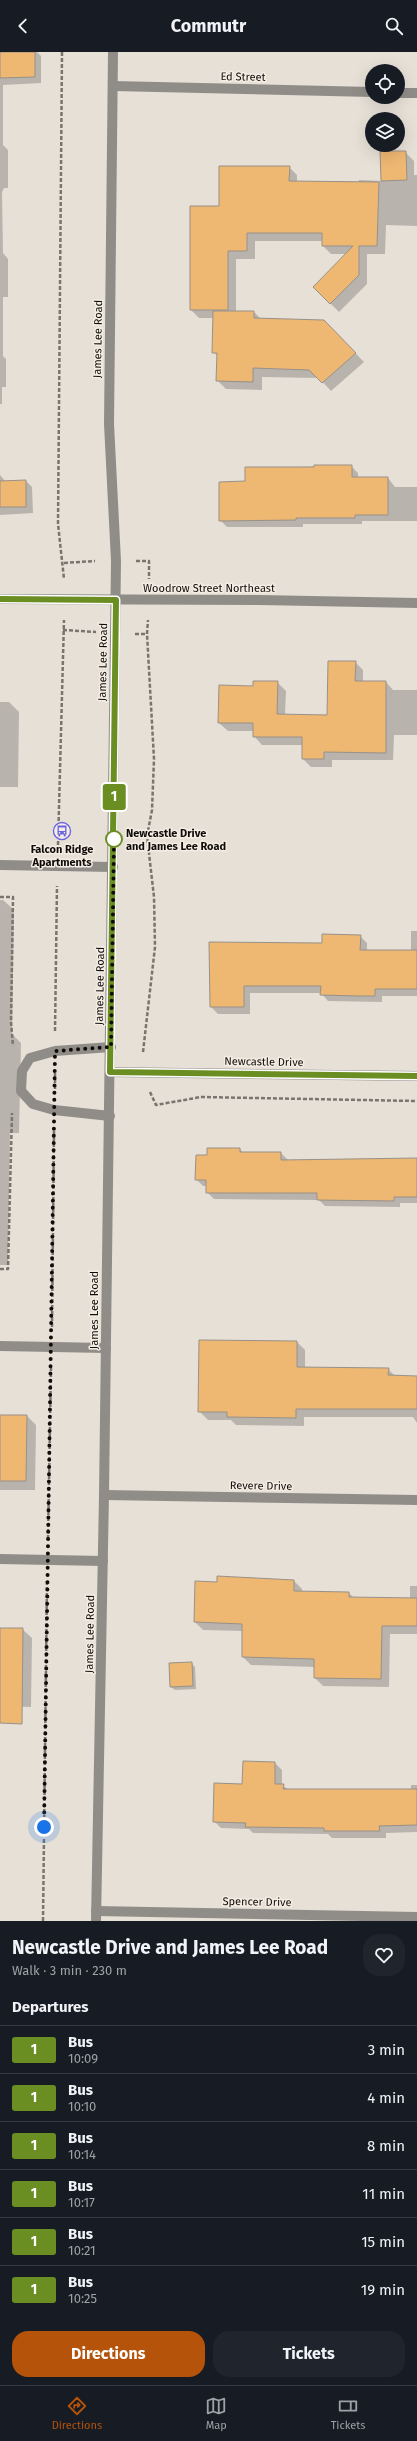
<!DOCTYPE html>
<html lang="en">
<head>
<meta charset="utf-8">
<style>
  body { margin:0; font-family:"Fira Sans",sans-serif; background:#20242c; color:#f1f3f6; height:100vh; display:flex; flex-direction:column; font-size:15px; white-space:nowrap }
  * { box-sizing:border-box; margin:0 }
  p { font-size:13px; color:#9ea1a6 }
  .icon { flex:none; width:22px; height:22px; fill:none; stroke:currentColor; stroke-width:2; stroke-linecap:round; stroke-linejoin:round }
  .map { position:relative; height:1869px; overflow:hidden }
  .side { display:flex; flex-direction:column; background:#171b24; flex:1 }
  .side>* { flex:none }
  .badge { padding:0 8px; border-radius:3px; font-size:14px; line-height:26px }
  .tools { position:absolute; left:365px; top:12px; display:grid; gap:8px }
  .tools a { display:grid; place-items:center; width:40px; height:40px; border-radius:50%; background:#171b24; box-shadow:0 4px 16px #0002; font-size:20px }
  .you { position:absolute; width:20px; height:20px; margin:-10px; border:3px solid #fff; border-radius:50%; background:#1a73e8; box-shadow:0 0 0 6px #1a73e833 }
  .map>.badge { position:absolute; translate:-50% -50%; box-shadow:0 0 0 2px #fff }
  h2 { padding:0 12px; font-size:15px; line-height:36px }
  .round { display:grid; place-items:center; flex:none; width:42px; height:42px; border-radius:16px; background:#20242c }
  .headline { display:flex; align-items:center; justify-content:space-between; height:68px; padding:0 12px }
  h1 { font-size:19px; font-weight:700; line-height:30px }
  .cta { display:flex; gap:8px; margin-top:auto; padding:8px 12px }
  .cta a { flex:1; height:46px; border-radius:16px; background:#b45309; color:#fff; font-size:16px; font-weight:700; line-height:46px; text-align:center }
  .cta a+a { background:#20242c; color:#f1f3f6 }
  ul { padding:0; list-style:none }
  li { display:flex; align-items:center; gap:12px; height:48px; padding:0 12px; border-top:1px solid #363941 }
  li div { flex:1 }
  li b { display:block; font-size:15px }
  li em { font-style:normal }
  li .badge { min-width:44px; font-weight:700; text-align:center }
  header { display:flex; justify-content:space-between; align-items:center; height:52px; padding:0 12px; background:#171b24; font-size:18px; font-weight:700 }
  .tabs { display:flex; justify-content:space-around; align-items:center; height:56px; border-top:1px solid #363941; background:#171b24; font-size:11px; color:#9ea1a6 }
  .tabs a { display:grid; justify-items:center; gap:2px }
  .tabs .selected { color:#b45309 }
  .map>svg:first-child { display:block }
  .shadow { fill:#0003 }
  .building { fill:#eeb772; stroke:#989189 }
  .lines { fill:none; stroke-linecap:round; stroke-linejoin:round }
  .path { stroke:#79746e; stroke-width:2.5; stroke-dasharray:4 2; stroke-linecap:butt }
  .lane { stroke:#908d89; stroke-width:10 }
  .street { stroke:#908d89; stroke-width:10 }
  .line-casing { stroke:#fff; stroke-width:9 }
  .line { stroke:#6b8e23; stroke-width:6 }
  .walk { stroke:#0f0c09; stroke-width:4; stroke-dasharray:0 7.2 }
  .stop-dot { fill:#fff; stroke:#6b8e23; stroke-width:2 }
  .labels { text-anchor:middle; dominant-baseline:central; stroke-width:3; stroke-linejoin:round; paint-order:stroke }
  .street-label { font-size:11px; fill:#0f0c09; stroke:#f4ede4 }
  .stop-label { font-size:11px; font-weight:bold; fill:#0f0c09; stroke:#f4ede4; text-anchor:start }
  .poi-label { font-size:11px; font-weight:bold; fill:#0f0c09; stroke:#f4ede4 }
</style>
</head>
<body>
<header><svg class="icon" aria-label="back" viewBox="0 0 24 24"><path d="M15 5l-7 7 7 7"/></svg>Commutr<svg class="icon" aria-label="search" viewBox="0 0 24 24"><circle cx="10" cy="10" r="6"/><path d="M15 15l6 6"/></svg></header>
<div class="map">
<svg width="417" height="1869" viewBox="0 0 417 1869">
  <rect width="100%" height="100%" fill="#e7e0d7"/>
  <g class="shadow">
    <polygon points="0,0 37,0 41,4 41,31 3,33 3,93 8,98 8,136 4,136 2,140 3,201 8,207 8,245 3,245 3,304 6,307 6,335 2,335 2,352 0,352"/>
    <polygon points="405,100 414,109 414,123 417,123 417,174 386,173 385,202 367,202 367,232 339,260 314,235 347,202 331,202 323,194 323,189 255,189 255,207 236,207 236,260 254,260 261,267 333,278 364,310 331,339 319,326 262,325 262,338 226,337 217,328 218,304 213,300 214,266 199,266 191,258 191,155 220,155 289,115 297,123 297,130 359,131 359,128 382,129"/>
    <polygon points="351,414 358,421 358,426 388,426 395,435 417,435 417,469 362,469 362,472 303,472 303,475 227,475 220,468 246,430 246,416"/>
    <polygon points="0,423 5,429 26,429 32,435 33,461 0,463"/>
    <polygon points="355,610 363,618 363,630 386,630 393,638 417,638 417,683 394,683 393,708 332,708 332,715 311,715 303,707 303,693 262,693 254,684 254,679 228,679 219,671 254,635 277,630 286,639 285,663 328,664"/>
    <polygon points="0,650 9,650 19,660 18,735 0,735"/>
    <polygon points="0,848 3,848 14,858 12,982 21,991 19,1081 10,1081 8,1213 0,1213"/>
    <polygon points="411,879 417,879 417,944 382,944 382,950 328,949 321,941 250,941 250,962 218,962 211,955 210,891 322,892 360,884 367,891 367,899 411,899"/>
    <polygon points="240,1097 243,1101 281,1101 288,1108 357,1110 357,1107 417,1107 417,1151 400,1151 400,1155 325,1154 319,1148 214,1147 207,1140 207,1134 203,1134 196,1127 208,1104"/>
    <polygon points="297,1290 305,1298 305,1316 388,1317 395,1324 417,1325 417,1371 413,1365 304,1365 304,1374 236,1373 231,1368 208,1368 199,1359"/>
    <polygon points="0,1364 27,1364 36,1373 35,1438 0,1438"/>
    <polygon points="294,1529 302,1537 302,1540 349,1541 354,1546 410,1547 410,1534 417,1534 417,1582 390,1582 389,1635 323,1634 315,1626 315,1615 251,1613 243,1605 243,1579 203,1578 195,1570 218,1531"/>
    <polygon points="0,1577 22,1577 32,1586 31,1655 0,1654"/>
    <polygon points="191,1611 195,1615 196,1637 175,1638 171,1635"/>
    <polygon points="275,1711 282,1718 282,1733 289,1738 411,1738 411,1733 417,1733 417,1780 386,1781 386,1786 332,1786 328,1782 253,1781 249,1777 221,1776 214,1769 243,1733"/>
  </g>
  <g class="building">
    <polygon points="0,0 35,0 35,25 0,26"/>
    <polygon points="380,99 406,99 407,128 381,129"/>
    <polygon points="219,114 290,114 289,129 379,130 377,194 359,194 359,223 330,252 313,235 353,194 322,194 322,181 247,181 247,199 228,199 228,258 190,258 190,154 219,154"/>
    <polygon points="213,259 254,259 254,266 324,268 356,301 322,331 309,318 253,316 253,330 216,329 217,301 212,301"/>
    <polygon points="314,413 352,413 352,425 388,425 388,463 355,463 355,466 296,466 296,468 219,469 219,430 245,429 245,415 314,415"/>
    <polygon points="26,428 26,455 0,455 0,429"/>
    <polygon points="328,609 356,609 355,629 386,629 386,701 324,700 324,707 302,707 302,685 253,685 253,671 218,671 219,633 253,634 253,629 278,629 277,662 327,663"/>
    <polygon points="322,882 361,883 360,898 417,898 417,937 375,937 375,944 359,944 320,943 321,934 244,934 244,955 210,955 209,890 322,891"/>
    <polygon points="207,1096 240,1096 240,1100 281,1100 281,1108 417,1106 417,1145 394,1145 394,1149 317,1148 317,1141 206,1141 206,1128 195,1128 196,1103 207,1103"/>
    <polygon points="199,1288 297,1289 297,1315 389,1316 388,1323 417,1324 417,1357 296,1357 296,1366 227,1365 227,1360 198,1360"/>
    <polygon points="0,1363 27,1363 26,1429 0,1429"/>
    <polygon points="217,1524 294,1528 294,1539 349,1540 349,1545 417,1546 417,1574 382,1574 381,1627 314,1626 314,1607 242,1605 242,1572 194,1570 195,1529 217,1530"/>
    <polygon points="0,1576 23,1576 22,1672 0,1671"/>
    <polygon points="192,1610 193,1634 170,1635 169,1611"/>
    <polygon points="243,1709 275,1710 275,1732 284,1732 283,1737 417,1737 417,1773 379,1774 380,1779 324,1779 324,1776 245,1775 246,1771 213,1770 214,1731 242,1732"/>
  </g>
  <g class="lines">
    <g class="path">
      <polyline points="62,0 58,472 64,527"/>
      <polyline points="136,509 149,509 149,527"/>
      <polyline points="64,511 95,509"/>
      <polyline points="63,578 96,580"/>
      <polyline points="135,582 147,582 148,568"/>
      <polyline points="58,793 64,568"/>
      <polyline points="0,845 13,845 11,970 13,994"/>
      <polyline points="55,979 57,834"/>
      <polyline points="143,1000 155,895 154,845 147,784 152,758 154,707 147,582"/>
      <polyline points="55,1037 55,1020"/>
      <polyline points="150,1040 156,1053 201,1045 417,1049"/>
      <polyline points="0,1217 8,1217 12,1061"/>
      <polyline points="52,1275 54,1078"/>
      <polyline points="48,1487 51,1316"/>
      <polyline points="43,1869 47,1528"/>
    </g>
    <polyline class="lane" points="110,1064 54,1058 33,1052 21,1039 22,1019 30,1006 55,999 111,995"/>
    <g class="street">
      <polyline points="113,34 372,40"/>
      <polyline points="398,41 417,41"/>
      <polyline points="0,547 259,548 417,551"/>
      <polyline points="0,813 113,815"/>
      <polyline points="110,1020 417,1024"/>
      <polyline points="0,1294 106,1296"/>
      <polyline points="104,1443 417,1448"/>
      <polyline points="0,1507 103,1509"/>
      <polyline points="96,1859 417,1865"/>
      <polyline points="96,1869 104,1443 116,509 109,372 113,0"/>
    </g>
  </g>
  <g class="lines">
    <g class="line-casing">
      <polyline id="line" points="0,547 116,548 110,1020 417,1024"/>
    </g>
    <use href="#line" class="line"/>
    <polyline class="walk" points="44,1775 55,999 111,995 114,787"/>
  </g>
  <defs>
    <g id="bus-ring" transform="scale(0.9)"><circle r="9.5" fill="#f4ede4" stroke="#6b64de" stroke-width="1.5"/><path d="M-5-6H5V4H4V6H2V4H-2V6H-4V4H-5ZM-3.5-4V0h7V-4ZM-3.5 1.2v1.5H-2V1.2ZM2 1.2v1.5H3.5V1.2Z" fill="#6b64de"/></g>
  </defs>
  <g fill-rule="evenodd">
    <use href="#bus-ring" x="62" y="779"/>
  </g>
  <circle class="stop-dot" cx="114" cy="787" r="8"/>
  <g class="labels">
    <g class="street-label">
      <text transform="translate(243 25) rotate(1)">Ed Street</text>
      <text transform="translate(98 287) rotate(-89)">James Lee Road</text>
      <text x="209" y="536">Woodrow Street Northeast</text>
      <text transform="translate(103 610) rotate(-89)">James Lee Road</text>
      <text transform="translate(100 934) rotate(-89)">James Lee Road</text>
      <text transform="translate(264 1010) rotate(1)">Newcastle Drive</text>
      <text transform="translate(94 1258) rotate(-90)">James Lee Road</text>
      <text transform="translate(261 1434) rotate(1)">Revere Drive</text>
      <text transform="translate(90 1582) rotate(-89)">James Lee Road</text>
      <text transform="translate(257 1850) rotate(1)">Spencer Drive</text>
    </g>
    <g class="stop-label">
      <text x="126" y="781">Newcastle Drive<tspan x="126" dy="13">and James Lee Road</tspan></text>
    </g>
    <g class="poi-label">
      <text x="62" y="797">Falcon Ridge<tspan x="62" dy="13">Apartments</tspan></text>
    </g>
  </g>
</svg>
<div class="tools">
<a><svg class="icon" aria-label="locate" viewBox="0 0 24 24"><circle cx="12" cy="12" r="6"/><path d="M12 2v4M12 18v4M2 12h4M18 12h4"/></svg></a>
<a><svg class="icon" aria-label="layers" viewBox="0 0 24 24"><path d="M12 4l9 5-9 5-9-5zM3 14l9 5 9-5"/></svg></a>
</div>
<div class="you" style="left:44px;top:1775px"></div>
<b class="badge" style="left:114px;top:745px;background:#6b8e23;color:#fff">1</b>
</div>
<section class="side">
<div class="headline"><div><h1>Newcastle Drive and James Lee Road</h1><p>Walk · 3 min · 230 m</p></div><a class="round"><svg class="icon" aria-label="heart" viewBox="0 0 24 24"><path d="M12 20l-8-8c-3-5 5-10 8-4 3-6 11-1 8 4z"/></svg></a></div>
<h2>Departures</h2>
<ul>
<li><span class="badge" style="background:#6b8e23;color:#fff">1</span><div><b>Bus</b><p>10:09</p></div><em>3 min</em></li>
<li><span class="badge" style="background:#6b8e23;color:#fff">1</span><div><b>Bus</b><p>10:10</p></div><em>4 min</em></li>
<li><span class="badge" style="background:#6b8e23;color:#fff">1</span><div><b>Bus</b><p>10:14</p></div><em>8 min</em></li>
<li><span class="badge" style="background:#6b8e23;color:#fff">1</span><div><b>Bus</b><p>10:17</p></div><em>11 min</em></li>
<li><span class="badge" style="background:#6b8e23;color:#fff">1</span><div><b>Bus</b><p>10:21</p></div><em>15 min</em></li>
<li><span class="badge" style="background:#6b8e23;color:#fff">1</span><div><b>Bus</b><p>10:25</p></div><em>19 min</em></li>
</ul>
<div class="cta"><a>Directions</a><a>Tickets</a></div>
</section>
<nav class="tabs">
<a class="selected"><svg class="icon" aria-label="directions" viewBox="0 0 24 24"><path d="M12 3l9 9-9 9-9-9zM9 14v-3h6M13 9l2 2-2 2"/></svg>Directions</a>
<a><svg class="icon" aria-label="map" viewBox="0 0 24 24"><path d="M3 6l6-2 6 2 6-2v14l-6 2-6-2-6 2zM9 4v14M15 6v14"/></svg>Map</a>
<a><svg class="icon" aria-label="tickets" viewBox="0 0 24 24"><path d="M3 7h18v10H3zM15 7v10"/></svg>Tickets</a>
</nav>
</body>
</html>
